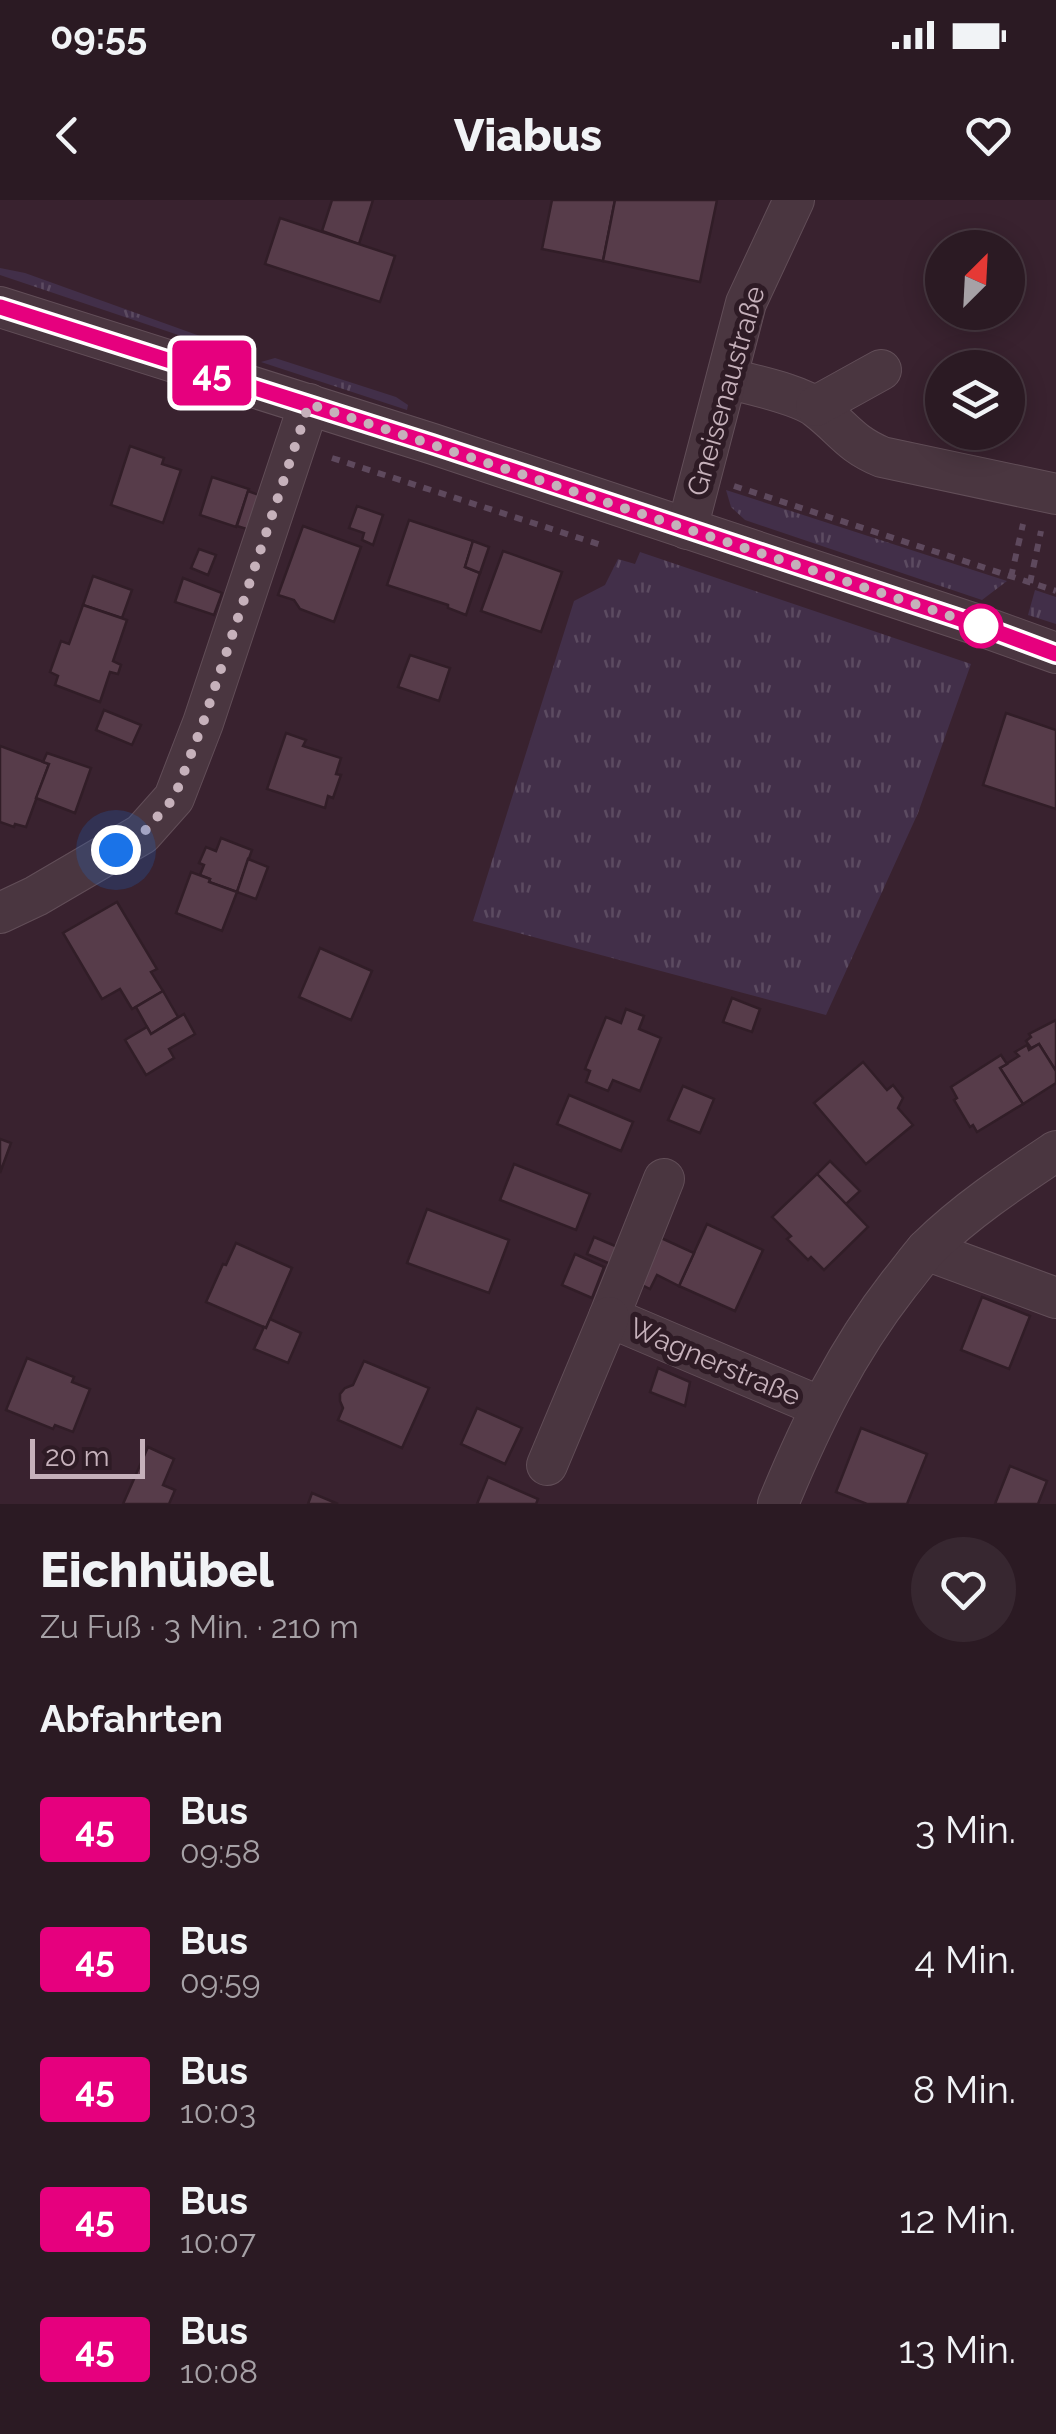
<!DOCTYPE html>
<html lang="de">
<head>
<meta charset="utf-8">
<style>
  body { margin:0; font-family:Raleway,sans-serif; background:#372730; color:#f1f3f6; height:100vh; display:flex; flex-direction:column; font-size:38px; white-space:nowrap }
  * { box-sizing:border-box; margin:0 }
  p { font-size:32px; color:#a6a1a6 }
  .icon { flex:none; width:55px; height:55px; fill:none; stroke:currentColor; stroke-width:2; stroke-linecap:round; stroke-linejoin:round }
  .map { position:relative; height:1304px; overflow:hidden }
  .side { display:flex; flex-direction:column; background:#2b1a23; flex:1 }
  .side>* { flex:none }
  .badge { padding:0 20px; border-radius:8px; font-size:35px; line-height:65px }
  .needle { width:65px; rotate:24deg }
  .tools { position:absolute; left:925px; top:30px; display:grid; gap:20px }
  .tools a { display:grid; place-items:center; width:100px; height:100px; border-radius:50%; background:#2b1a23; box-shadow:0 5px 25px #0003,0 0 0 2px #473841; font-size:50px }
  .scale { position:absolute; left:30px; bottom:25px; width:115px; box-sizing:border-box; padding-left:10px; border:5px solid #c6b1bb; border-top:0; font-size:28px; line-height:35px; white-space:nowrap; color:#c6b1bb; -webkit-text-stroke:8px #2e1b25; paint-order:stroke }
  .you { position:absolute; width:50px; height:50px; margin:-25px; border:8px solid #fff; border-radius:50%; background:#1a73e8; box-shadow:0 0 0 15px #1a73e833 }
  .map>.badge { position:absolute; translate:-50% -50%; box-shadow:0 0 0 5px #fff }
  h2 { padding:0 40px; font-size:38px; line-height:90px }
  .round { display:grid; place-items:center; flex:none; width:105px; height:105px; border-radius:52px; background:#372730 }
  .headline { display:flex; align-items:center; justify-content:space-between; height:170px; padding:0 40px }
  h1 { font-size:48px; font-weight:800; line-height:75px }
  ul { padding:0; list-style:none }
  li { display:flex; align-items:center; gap:30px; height:130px; padding:0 40px }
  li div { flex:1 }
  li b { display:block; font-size:38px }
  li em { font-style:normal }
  li .badge { min-width:110px; font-weight:700; text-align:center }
  .status { display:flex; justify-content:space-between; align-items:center; height:70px; padding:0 50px; background:#2b1a23; direction:ltr }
  .status svg { height:28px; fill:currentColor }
  header { display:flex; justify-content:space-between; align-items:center; height:130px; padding:0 40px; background:#2b1a23; font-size:45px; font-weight:800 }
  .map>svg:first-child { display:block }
  .grass { fill:url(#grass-tufts) }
  .building { fill:#573c4a; stroke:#311d27; stroke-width:2.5 }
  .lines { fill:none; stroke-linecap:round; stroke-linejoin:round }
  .minor-casing { stroke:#624e58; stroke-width:42 }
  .path { stroke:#5e495d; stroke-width:6; stroke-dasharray:8 8; stroke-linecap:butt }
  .minor { stroke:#4a3640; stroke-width:40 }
  .line-casing { stroke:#fff; stroke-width:22 }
  .line { stroke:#e6007e; stroke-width:15 }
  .walk { stroke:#c6b1bb; stroke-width:10; stroke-dasharray:0 18 }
  .stop-dot { fill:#fff; stroke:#e6007e; stroke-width:5 }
  .labels { text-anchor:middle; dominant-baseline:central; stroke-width:10; stroke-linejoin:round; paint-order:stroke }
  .street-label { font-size:28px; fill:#c6b1bb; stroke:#2e1b25 }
</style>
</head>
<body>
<div class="status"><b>09:55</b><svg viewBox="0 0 49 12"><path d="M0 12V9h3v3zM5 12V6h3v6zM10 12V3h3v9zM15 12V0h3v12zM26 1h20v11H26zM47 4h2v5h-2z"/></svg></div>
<header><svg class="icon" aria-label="back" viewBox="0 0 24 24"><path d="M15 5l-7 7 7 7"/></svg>Viabus<svg class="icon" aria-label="heart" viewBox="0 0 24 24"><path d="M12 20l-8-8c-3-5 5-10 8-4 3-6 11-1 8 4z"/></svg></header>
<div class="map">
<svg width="1056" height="1304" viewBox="0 0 1056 1304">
  <defs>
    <pattern id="grass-tufts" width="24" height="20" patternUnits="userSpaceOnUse" patternTransform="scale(2.5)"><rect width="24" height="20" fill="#422f49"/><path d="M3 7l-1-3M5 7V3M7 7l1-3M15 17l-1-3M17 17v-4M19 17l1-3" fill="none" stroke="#5c4b61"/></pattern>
  </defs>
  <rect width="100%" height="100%" fill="#39222f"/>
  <g class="grass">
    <polygon points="0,68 25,73 211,140 214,147 0,75"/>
    <polygon points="275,158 396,197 408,205 407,210 261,162"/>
    <polygon points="726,290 1007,381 982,400 745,320 731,307"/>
    <polygon points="640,352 971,464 918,613 826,815 473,721 574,401 605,385 618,359 635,364"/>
    <polygon points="1035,390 1056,397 1056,424 1028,415"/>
  </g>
  <g class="building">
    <polygon points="332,0 373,0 359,44 322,31"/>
    <polygon points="552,0 615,0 603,61 542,49"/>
    <polygon points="615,0 717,0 700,82 603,61"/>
    <polygon points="280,18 395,56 380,102 265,64"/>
    <polygon points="130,246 164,258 162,264 181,270 163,323 111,305"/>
    <polygon points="212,277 249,289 236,327 200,315"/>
    <polygon points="248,291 264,297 253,331 237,326"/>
    <polygon points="357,306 383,315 373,345 362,340 364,333 349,328"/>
    <polygon points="409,320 473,341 465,367 480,373 466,415 448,408 448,405 387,385"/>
    <polygon points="303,326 361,347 334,422 300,409 294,400 278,395"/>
    <polygon points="473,341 489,347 480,373 465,367"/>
    <polygon points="199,349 216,355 208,375 191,368"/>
    <polygon points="503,351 562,372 541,432 481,411"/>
    <polygon points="93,376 132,390 122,418 83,405"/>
    <polygon points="183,378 222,393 214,415 175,402"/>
    <polygon points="83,405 127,420 113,461 121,465 118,474 110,472 100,502 55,485 58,476 50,472 61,441 69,444"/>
    <polygon points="410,455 450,468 439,501 398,487"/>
    <polygon points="104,510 141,525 132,545 96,530"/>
    <polygon points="1006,513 1056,530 1056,609 983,585"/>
    <polygon points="286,533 306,540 303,546 341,558 336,574 341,575 333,598 328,596 325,608 267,589"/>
    <polygon points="0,546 49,564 26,627 15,624 14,627 0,622"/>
    <polygon points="47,553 91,568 75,613 36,598 49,564 43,562"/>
    <polygon points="221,638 252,650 237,692 209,682 210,679 200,675 204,665 199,663 206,647 216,651"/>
    <polygon points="248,659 268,667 256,699 237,692"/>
    <polygon points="191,672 210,679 209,682 237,692 222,731 176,713"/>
    <polygon points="117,702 157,769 151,772 163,791 132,809 120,789 102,799 63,733"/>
    <polygon points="320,748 372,771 351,820 299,797"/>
    <polygon points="163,791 178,817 151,834 136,807"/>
    <polygon points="732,798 760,809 752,832 723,822"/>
    <polygon points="626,809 644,816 639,829 661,838 640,891 613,880 608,891 586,882 590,871 585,869 606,817 621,823"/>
    <polygon points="184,814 195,834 169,849 174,858 146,875 125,840 147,827 151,834"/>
    <polygon points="1056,820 1056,871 1039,844 1031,848 1026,841 1031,837 1029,834"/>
    <polygon points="1039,844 1056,871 1056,883 1023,904 1000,868 1019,856 1015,852 1027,845 1029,850"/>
    <polygon points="1001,855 1007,864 1000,868 1023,904 977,932 973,925 970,927 954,900 957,898 951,887"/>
    <polygon points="863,862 887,890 893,885 903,898 898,908 913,925 866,964 814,903"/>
    <polygon points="683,886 714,899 700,933 668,920"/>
    <polygon points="569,895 633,922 621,951 557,924"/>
    <polygon points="0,939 11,943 0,973"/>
    <polygon points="830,961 860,991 846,1004 817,974"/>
    <polygon points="514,964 590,994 576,1030 500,1000"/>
    <polygon points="817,974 868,1027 824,1070 811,1057 808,1060 787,1039 791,1036 772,1017"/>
    <polygon points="427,1009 509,1040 489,1093 407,1063"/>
    <polygon points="707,1024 763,1050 735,1111 679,1086"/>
    <polygon points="594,1037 620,1048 613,1065 587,1054"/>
    <polygon points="659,1037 694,1053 679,1086 657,1075 650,1089 640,1084"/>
    <polygon points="236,1043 292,1068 266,1128 206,1102 223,1064 226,1065"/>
    <polygon points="575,1054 604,1067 592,1098 562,1085"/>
    <polygon points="982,1097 1030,1116 1009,1169 961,1150"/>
    <polygon points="270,1119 301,1133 288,1163 254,1149 264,1127 266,1128"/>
    <polygon points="27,1158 74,1177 72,1182 90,1189 73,1232 55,1225 53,1229 6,1210"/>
    <polygon points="364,1161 429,1188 402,1248 338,1220 343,1208 340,1201 340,1194 345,1188 353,1185"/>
    <polygon points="658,1168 690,1182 685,1206 650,1192"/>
    <polygon points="477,1208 522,1228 505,1264 461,1244"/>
    <polygon points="861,1228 927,1254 907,1304 867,1304 836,1292"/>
    <polygon points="148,1247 174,1259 163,1285 175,1290 169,1304 123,1304"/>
    <polygon points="1010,1266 1047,1281 1038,1304 995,1304"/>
    <polygon points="488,1277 538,1299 536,1304 477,1304"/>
    <polygon points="312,1293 338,1304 308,1304"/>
  </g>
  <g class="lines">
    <g class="minor-casing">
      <g id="minor">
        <polyline points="0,107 433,244 984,427 1056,453"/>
        <path d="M727 178C752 185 800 194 818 209 844 229 849 243 882 257L1056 294"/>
        <polyline points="816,206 881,170"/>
        <polyline points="687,329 746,103 794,0"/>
        <polyline points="0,713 36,696 142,634 174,598 203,523 309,204"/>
        <polyline points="664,979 609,1117 821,1207"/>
        <polyline points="926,1050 1056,1098"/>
        <polyline points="547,1265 609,1117"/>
        <path d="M778 1304C811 1224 846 1152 899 1084 909 1072 918 1059 928 1048 967 1010 1011 981 1056 951"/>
      </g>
    </g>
    <g class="path">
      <polyline points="332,258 601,345"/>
      <polyline points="734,286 1056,391"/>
      <polyline points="1011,377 1023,324"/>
      <polyline points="1030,383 1041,331"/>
    </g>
    <use href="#minor" class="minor"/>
  </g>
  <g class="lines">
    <g class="line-casing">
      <polyline id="line" points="0,107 432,244 984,427 1056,454"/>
    </g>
    <use href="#line" class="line"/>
    <polyline class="walk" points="116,650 142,634 174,598 203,523 309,204 984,427 981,426"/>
  </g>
  <circle class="stop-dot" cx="981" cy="426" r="20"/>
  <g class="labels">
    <g class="street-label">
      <text transform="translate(726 191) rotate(-74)">Gneisenaustraße</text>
      <text transform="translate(715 1162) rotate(23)">Wagnerstraße</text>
    </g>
  </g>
</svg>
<div class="tools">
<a><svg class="needle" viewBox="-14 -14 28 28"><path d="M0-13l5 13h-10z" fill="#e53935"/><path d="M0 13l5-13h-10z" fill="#a6a1a6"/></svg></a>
<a><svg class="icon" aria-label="layers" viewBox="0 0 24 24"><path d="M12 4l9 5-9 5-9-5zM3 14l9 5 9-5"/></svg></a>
</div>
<div class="scale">20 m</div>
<div class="you" style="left:116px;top:650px"></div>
<b class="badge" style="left:212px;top:173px;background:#e6007e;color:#fff">45</b>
</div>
<section class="side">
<div class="headline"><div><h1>Eichhübel</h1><p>Zu Fuß · 3 Min. · 210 m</p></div><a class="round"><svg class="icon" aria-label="heart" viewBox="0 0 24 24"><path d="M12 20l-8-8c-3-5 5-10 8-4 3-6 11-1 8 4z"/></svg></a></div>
<h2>Abfahrten</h2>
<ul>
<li><span class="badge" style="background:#e6007e;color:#fff">45</span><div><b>Bus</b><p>09:58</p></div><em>3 Min.</em></li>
<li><span class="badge" style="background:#e6007e;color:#fff">45</span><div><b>Bus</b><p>09:59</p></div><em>4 Min.</em></li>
<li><span class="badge" style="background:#e6007e;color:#fff">45</span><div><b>Bus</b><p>10:03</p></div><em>8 Min.</em></li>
<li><span class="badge" style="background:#e6007e;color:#fff">45</span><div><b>Bus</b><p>10:07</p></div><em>12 Min.</em></li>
<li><span class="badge" style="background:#e6007e;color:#fff">45</span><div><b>Bus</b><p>10:08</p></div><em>13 Min.</em></li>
</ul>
</section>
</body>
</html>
